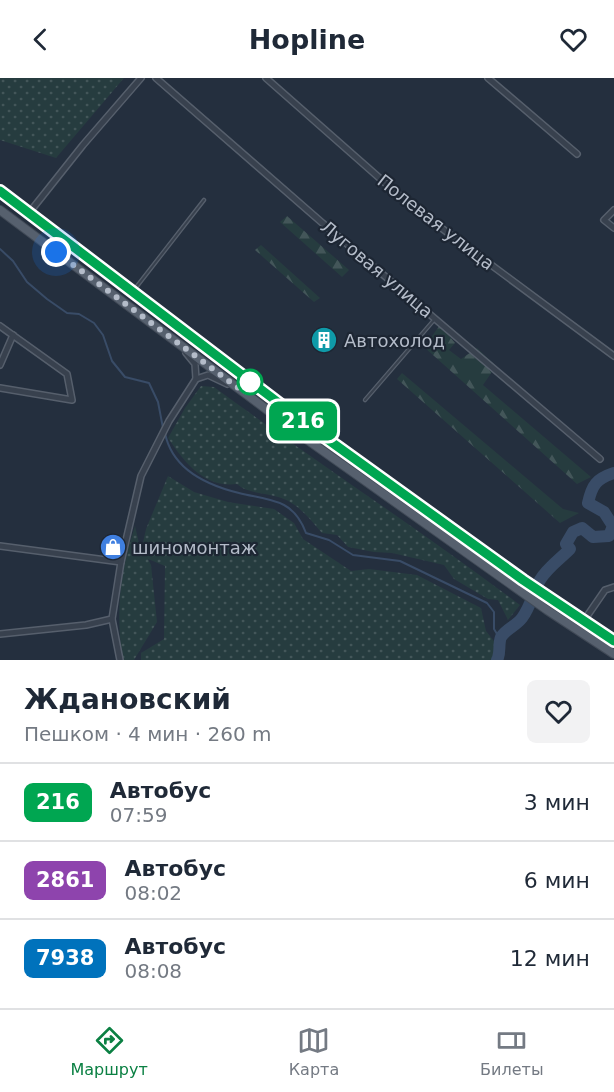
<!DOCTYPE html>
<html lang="ru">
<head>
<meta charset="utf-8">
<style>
  body { margin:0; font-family:"DejaVu Sans",sans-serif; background:#f2f2f3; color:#1f2937; height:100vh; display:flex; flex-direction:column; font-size:22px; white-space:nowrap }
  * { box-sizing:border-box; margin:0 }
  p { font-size:20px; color:#747a83 }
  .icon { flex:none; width:33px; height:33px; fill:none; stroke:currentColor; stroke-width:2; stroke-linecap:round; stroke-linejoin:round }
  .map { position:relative; height:582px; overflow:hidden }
  .sheet { display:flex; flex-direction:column; background:#fff; flex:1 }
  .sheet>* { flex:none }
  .badge { padding:0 12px; border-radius:9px; font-size:21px; line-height:39px }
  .you { position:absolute; width:30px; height:30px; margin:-15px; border:4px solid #fff; border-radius:50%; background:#1a73e8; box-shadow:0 0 0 9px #1a73e833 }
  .map>.badge { position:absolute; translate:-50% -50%; box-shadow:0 0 0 3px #fff }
  .round { display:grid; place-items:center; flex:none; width:63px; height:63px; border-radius:9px; background:#f2f2f3 }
  .headline { display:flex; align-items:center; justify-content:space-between; height:102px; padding:0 24px }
  h1 { font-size:28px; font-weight:700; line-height:45px }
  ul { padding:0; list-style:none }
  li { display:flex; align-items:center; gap:18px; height:78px; padding:0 24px; border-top:2px solid #e0e1e3 }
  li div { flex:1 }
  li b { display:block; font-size:22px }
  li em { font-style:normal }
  li .badge { min-width:66px; font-weight:700; text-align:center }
  header { display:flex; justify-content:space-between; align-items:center; height:78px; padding:0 24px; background:#fff; font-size:27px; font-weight:700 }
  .tabs { display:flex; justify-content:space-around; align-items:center; height:84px; border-top:2px solid #e0e1e3; background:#fff; font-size:16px; color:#747a83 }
  .tabs a { display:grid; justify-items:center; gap:3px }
  .tabs .active { color:#0b8043 }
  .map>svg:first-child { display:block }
  .grass { fill:url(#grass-dots) }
  .forest { fill:url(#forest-firs) }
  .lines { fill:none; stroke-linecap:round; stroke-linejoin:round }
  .stream { stroke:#394c67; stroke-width:2 }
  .river { stroke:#394c67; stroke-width:12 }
  .service-casing { stroke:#565f6c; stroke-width:4.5 }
  .minor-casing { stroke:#565f6c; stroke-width:8 }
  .primary-casing { stroke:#414a57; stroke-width:10 }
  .service { stroke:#38414e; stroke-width:2 }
  .minor { stroke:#38414e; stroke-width:5 }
  .primary { stroke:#56606e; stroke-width:8 }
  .line-casing { stroke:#fff; stroke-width:14 }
  .line { stroke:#00a651; stroke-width:9 }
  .walk { stroke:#b4bcc9; stroke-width:6; stroke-dasharray:0 10.8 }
  .stop-dot { fill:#fff; stroke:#00a651; stroke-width:3 }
  .labels { text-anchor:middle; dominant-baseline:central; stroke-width:4.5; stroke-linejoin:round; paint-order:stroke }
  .street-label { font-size:18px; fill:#b4bcc9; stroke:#1d2633 }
  .poi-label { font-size:18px; fill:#b4bcc9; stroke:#1d2633; text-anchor:start }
</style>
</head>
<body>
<header><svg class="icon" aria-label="back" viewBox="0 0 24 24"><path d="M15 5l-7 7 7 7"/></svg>Hopline<svg class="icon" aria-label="heart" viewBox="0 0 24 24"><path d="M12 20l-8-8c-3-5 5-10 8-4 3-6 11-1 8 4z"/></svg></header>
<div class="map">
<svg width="614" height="582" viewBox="0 0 614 582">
  <defs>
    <pattern id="grass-dots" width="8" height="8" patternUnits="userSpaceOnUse" patternTransform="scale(1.5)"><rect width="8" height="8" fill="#263c3f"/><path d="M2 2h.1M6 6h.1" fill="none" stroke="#435659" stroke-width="1.8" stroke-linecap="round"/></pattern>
    <pattern id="forest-firs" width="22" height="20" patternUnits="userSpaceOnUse" patternTransform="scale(1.5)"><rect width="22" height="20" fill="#263c3f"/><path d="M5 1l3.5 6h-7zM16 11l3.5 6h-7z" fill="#435659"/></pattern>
  </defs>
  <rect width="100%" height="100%" fill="#242f3e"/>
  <g class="grass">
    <polygon points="0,0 124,0 56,80 0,62"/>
    <path d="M201 308 214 309C315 383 420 452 520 527L508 542 498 522 488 521 454 501 444 487 392 475 374 474 348 469 337 457 322 455C309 440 297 424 278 419 264 414 248 416 237 406 204 410 185 385 168 360L185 330Z"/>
    <path d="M168 398 194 414 228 424 274 431 294 445 303 461 351 493 369 491 417 497 481 530 486 553 497 567 495 582H141V575L164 561 165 488 148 481 151 487 157 544 134 582H123C115 535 120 494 135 448L139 465 142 469 146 451Z"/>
  </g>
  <g class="forest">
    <polygon points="287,138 349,192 342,199 280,144"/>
    <polygon points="261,167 320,220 314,224 255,172"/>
    <polygon points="440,247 455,265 449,272 461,281 477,270 496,288 483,307 591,399 577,406 424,269"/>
    <polygon points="402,295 563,431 579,435 560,445 397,301"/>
  </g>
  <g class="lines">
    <g class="stream">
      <polyline points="0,171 13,183 27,204 47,221 67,235 79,236 94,245 103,257 112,283 125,299 149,305 158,324 163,350"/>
      <path d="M165 355C172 391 206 407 239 415 254 419 270 420 284 427 295 433 302 444 306 455L329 462 353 477 400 483 487 525 494 534V551L500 561"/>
    </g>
    <path class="river" d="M497 582C501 575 498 566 501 559 506 551 516 548 522 540 531 528 533 514 540 502 547 490 560 481 570 471L566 466 573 454 582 450 593 459 609 458 613 448 604 434 588 425C592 407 596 401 614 395"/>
    <g class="service-casing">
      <g id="service">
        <polyline points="134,212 204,122"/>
        <polyline points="365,322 434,242"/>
      </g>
    </g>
    <g class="minor-casing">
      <g id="minor">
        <polyline points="156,0 327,149 600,381"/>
        <polyline points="266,0 409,126 614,278"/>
        <polyline points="488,0 577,76"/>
        <polyline points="614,132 604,142 614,150"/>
        <polyline points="29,135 83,67 141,0"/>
        <polyline points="0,248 67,296 72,322 0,310"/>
        <polyline points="0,287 13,257"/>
        <polyline points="196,301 208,297 227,306"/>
        <polyline points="0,468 121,484"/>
        <polyline points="583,544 605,512 614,509"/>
        <polyline points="0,556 86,547 112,541"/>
        <polyline points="120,582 112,541 121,484 141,398 169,343 196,301 195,286 186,275"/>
      </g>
    </g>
    <g class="primary-casing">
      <g id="primary">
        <polyline points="0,113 309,348 523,502 614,563"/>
        <polyline points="0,132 302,358 547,532 614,576"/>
      </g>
    </g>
    <use href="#service" class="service"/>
    <use href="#minor" class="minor"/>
    <use href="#primary" class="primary"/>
  </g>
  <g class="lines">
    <g class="line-casing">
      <polyline id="line" points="0,113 309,348 523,502 614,563"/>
    </g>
    <use href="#line" class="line"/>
    <polyline class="walk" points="56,174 245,315 250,304"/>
  </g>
  <defs>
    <g id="building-disc" transform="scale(1.35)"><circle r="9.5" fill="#0f9aa8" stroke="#1d2633"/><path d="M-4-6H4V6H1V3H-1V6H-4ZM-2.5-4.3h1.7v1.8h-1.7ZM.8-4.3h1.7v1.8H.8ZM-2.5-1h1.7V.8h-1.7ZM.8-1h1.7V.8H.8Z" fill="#fff"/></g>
    <g id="shop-disc" transform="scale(1.35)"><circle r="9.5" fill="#3f7fe0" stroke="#1d2633"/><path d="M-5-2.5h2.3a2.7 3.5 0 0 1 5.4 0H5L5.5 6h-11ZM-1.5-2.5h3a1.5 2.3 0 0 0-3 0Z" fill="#fff"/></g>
  </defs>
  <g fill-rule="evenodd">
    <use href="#building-disc" x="324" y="262"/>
    <use href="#shop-disc" x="113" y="469"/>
  </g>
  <circle class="stop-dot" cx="250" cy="304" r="12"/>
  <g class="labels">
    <g class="street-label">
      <text transform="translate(436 144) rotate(38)">Полевая улица</text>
      <text transform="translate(377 191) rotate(40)">Луговая улица</text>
    </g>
    <g class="poi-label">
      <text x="344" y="262">Автохолод</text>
      <text x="132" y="469">шиномонтаж</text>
    </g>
  </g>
</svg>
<div class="you" style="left:56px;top:174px"></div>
<b class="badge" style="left:303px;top:343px;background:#00a651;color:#fff">216</b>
</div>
<section class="sheet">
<div class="headline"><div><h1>Ждановский</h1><p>Пешком · 4 мин · 260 m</p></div><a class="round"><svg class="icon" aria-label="heart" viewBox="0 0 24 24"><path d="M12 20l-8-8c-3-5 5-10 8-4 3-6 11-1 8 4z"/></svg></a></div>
<ul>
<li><span class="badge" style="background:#00a651;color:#fff">216</span><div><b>Автобус</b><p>07:59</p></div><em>3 мин</em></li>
<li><span class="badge" style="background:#8e44ad;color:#fff">2861</span><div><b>Автобус</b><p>08:02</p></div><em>6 мин</em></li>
<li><span class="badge" style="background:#0072bc;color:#fff">7938</span><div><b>Автобус</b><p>08:08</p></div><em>12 мин</em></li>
</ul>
</section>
<nav class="tabs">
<a class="active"><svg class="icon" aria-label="directions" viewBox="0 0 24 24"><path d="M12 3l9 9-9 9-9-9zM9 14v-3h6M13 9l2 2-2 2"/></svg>Маршрут</a>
<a><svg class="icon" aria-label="map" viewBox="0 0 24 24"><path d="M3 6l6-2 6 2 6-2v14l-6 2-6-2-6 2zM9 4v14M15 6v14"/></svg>Карта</a>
<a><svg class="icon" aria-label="tickets" viewBox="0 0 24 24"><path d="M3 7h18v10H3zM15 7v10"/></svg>Билеты</a>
</nav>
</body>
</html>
